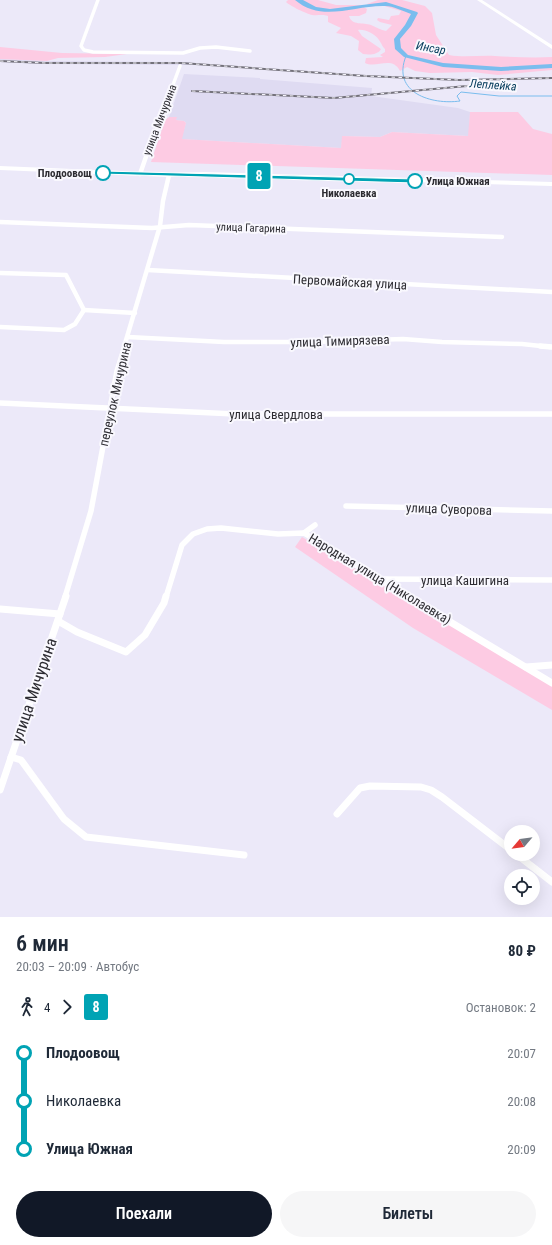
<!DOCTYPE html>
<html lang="ru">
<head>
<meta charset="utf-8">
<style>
  body { margin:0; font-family:"Roboto Condensed",sans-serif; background:#f6f6f7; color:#1f2937; height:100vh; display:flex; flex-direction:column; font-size:15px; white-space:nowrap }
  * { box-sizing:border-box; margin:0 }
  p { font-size:13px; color:#747a83 }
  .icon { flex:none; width:22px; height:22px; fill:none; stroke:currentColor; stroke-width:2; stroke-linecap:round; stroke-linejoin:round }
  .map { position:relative; height:917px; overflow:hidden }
  .details { display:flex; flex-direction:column; background:#fff; flex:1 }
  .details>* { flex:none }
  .badge { padding:0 8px; border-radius:3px; font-size:14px; line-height:26px }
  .needle { width:26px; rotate:241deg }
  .buttons { position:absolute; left:504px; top:825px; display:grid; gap:8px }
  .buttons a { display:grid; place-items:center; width:36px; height:36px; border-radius:50%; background:#fff; box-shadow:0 4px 16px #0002; font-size:20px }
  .map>.badge { position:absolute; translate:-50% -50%; box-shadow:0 0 0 2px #fff }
  .legs { display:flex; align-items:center; gap:6px; height:44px; padding:0 16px; font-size:13px }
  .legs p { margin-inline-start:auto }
  .head { display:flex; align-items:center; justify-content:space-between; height:68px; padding:0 16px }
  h1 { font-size:22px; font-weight:600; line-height:30px }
  .cta { display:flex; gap:8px; margin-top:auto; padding:8px 16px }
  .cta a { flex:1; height:46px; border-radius:24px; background:#111827; color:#fff; font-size:16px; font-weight:600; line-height:46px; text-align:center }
  .cta a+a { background:#f6f6f7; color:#1f2937 }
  ul { padding:0 16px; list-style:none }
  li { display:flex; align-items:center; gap:14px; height:48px; font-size:15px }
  li i { display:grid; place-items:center; width:6px; height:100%; margin:0 5px; background:currentColor }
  li i::after { content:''; width:10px; height:10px; margin:-5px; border:3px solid; border-radius:50%; background:#fff }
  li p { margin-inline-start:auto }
  li:first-child i { background:linear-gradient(#0000 50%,currentColor 0) }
  li:last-child i { background:linear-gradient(currentColor 50%,#0000 0) }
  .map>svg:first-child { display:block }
  .built { fill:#dfdbf2 }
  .green { fill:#fdcbe3 }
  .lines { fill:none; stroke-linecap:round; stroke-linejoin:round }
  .stream { stroke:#7abdee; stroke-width:1 }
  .river { fill:#7abdee; fill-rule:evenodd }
  .street-far3 { stroke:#fff; stroke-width:3.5 }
  .street-far2 { stroke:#fff; stroke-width:4.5 }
  .street-far1 { stroke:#fff; stroke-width:5.5 }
  .street { stroke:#fff; stroke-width:7 }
  .secondary { fill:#fff; fill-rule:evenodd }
  .primary { fill:#fff; fill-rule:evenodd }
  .rail-casing { stroke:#73717a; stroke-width:2 }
  .rail { stroke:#f9f8fe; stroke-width:1; stroke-dasharray:3.5; stroke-linecap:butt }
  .line-1 { fill:#00a3b4; stroke:#fff }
  .stop-1-dot { fill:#fff; stroke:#00a3b4; stroke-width:2 }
  .labels { text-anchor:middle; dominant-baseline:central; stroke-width:4; stroke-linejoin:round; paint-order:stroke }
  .far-street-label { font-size:11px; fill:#2d2c32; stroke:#f9f8fe }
  .far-stop-label { font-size:11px; font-weight:bold; fill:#2d2c32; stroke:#f9f8fe; text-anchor:end }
  .far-water-label { font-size:12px; font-style:italic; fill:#023a5a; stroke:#f9f8fe }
  .street-label { font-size:13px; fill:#2d2c32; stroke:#f9f8fe }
  .near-street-label { font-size:16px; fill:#2d2c32; stroke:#f9f8fe }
</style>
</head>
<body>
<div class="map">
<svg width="552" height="917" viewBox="0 0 552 917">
  <rect width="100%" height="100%" fill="#ece9f9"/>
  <g class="built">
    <polygon points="0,59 47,61 189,62 188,65 43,64 0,62"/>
    <polygon points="184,74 260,78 260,79 372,88 371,96 458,108 470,112 469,136 392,132 380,137 343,136 341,148 181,139 186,123 184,121 176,120 176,117 169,117"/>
  </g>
  <g class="green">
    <path d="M288 0H318L336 5H360L367 9 366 13 359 16H349C352 26 363 22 371 25 376 27 381 30 386 31L392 25 380 22 377 20 378 18 389 20 391 16 399 15 401 11 381 5 369 7 367 4 378 0H402L425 6 432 13 436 35 449 55C464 58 480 55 495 56 515 57 533 58 552 57V70L498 75 472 72 430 73 415 71 407 67 400 71C392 55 376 69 365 63L366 58 383 57 380 55 385 52V49C382 46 382 44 379 40 375 34 365 29 358 30L362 36 381 49C378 55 369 55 363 54L358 50 359 41 351 36 336 33 341 28 328 22V16C322 14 318 16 312 15 307 14 290 6 286 2Z"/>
    <polygon points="0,47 62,53 127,54 105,57 58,58 47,61 0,59"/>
    <polygon points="470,112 518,112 533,129 552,134 552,175 151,162 165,120 169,117 177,117 176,120 184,121 186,123 182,139 341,148 342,136 380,137 392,132 468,136"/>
    <polygon points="302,537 552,686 552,710 413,628 295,547"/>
  </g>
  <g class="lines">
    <path class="stream" d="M406 56C391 93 432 105 460 101L457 96 461 92 499 96H552"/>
    <path class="river" d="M295 0H303L316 7 330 9 386 2 417 12 418 13 411 26 400 39 401 48 408 55 443 63 501 67 552 64V68L501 71 443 67 404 57 395 49 394 39 405 25 411 14C403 11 393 6 385 6 354 5 322 23 295 0Z"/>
    <g class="street-far3">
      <polyline points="98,0 81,46 84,50 93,52 183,53 200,48 216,47 250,51"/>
      <polyline points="148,152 180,66"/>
    </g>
    <g class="street-far2">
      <polyline points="140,174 148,151"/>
      <polyline points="0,222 152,228 189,225 502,237"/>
      <polyline points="148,270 552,292"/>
      <polyline points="0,273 66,275 84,310"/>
      <polyline points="84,310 135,313"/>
      <polyline points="0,327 64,330 75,324 84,310"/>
      <polyline points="128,337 224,342 313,342 403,339 442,342 522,344 550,347"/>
      <polyline points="124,347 160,226 163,201 169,175"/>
    </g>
    <g class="street-far1">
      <polyline points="540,346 552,347"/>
      <polyline points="0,403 235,414 552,414"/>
      <polyline points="346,506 552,511"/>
      <polyline points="304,533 315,525"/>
      <polyline points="379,579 552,580"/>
      <polyline points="65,597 91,511 117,371 125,346"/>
      <polyline points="166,597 182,545 193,534 207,529 221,528 278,534 304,533 408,597"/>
    </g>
    <g class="street">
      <polyline points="407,596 552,683"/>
      <polyline points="0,609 60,614"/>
      <polyline points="58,621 77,632 126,652 145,635 164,603 166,596"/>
      <polyline points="526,667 552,665"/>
      <polyline points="11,757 21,760 64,819 86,837 244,855"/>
      <polyline points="0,790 66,596"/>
      <polyline points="337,814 360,788 370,786 421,787 431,790 442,797 511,850"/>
      <polyline points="516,854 552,882"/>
    </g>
    <polygon class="secondary" points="0,166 169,173 204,172 552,182 552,186 204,176 169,177 0,170"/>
    <polygon class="primary" points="477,0 482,0 552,45 552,49"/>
    <g class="rail-casing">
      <g id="rail">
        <polyline points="0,61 45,63 181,63 366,76 459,80 552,78"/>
        <polyline points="192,91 334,98 478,85"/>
      </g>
    </g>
    <use href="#rail" class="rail"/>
  </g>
  <polygon class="line-1" points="103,171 415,179 418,181 415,183 101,174 101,173"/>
  <g class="stop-1-dot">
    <circle cx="103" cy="173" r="7"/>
    <circle cx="349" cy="179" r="5"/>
    <circle cx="415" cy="181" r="7"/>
  </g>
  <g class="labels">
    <g class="far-street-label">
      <text transform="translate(160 120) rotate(-69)">улица Мичурина</text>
      <text transform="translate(251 228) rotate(2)">улица Гагарина</text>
    </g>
    <g class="far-stop-label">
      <text x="92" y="173">Плодоовощ</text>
      <text x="426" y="181" text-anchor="start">Улица Южная</text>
      <text x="349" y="193" text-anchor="middle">Николаевка</text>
    </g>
    <g class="far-water-label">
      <text transform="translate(431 48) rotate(10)">Инсар</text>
      <text transform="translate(493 85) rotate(4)">Леплейка</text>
    </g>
    <g class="street-label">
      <text transform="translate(350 282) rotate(3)">Первомайская улица</text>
      <text transform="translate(340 341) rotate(-2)">улица Тимирязева</text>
      <text transform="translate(115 394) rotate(-77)">переулок Мичурина</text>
      <text x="276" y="414">улица Свердлова</text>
      <text transform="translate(449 509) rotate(2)">улица Суворова</text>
      <text transform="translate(380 579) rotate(31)">Народная улица (Николаевка)</text>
      <text x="465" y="580">улица Кашигина</text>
    </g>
    <g class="near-street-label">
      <text transform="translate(34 690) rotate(-71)">улица Мичурина</text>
    </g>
  </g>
</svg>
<div class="buttons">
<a><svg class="needle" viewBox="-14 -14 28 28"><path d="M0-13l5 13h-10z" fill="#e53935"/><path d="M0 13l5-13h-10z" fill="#747a83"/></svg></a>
<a><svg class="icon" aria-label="locate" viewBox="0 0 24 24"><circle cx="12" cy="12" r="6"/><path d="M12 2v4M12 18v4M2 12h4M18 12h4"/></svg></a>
</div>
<b class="badge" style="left:259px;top:176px;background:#00a3b4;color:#fff">8</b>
</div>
<section class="details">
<div class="head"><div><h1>6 мин</h1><p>20:03 – 20:09 · Автобус</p></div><b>80 ₽</b></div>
<div class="legs"><svg class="icon" aria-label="walk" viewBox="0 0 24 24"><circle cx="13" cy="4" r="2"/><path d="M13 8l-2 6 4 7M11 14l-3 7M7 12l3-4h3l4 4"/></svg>4<svg class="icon" aria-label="forward" viewBox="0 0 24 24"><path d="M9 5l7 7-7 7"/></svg><b class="badge" style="background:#00a3b4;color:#fff">8</b><p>Остановок: 2</p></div>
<ul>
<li><i style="color:#00a3b4"></i><b>Плодоовощ</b><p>20:07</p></li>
<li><i style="color:#00a3b4"></i><span>Николаевка</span><p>20:08</p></li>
<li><i style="color:#00a3b4"></i><b>Улица Южная</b><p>20:09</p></li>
</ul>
<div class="cta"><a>Поехали</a><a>Билеты</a></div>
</section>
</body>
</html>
